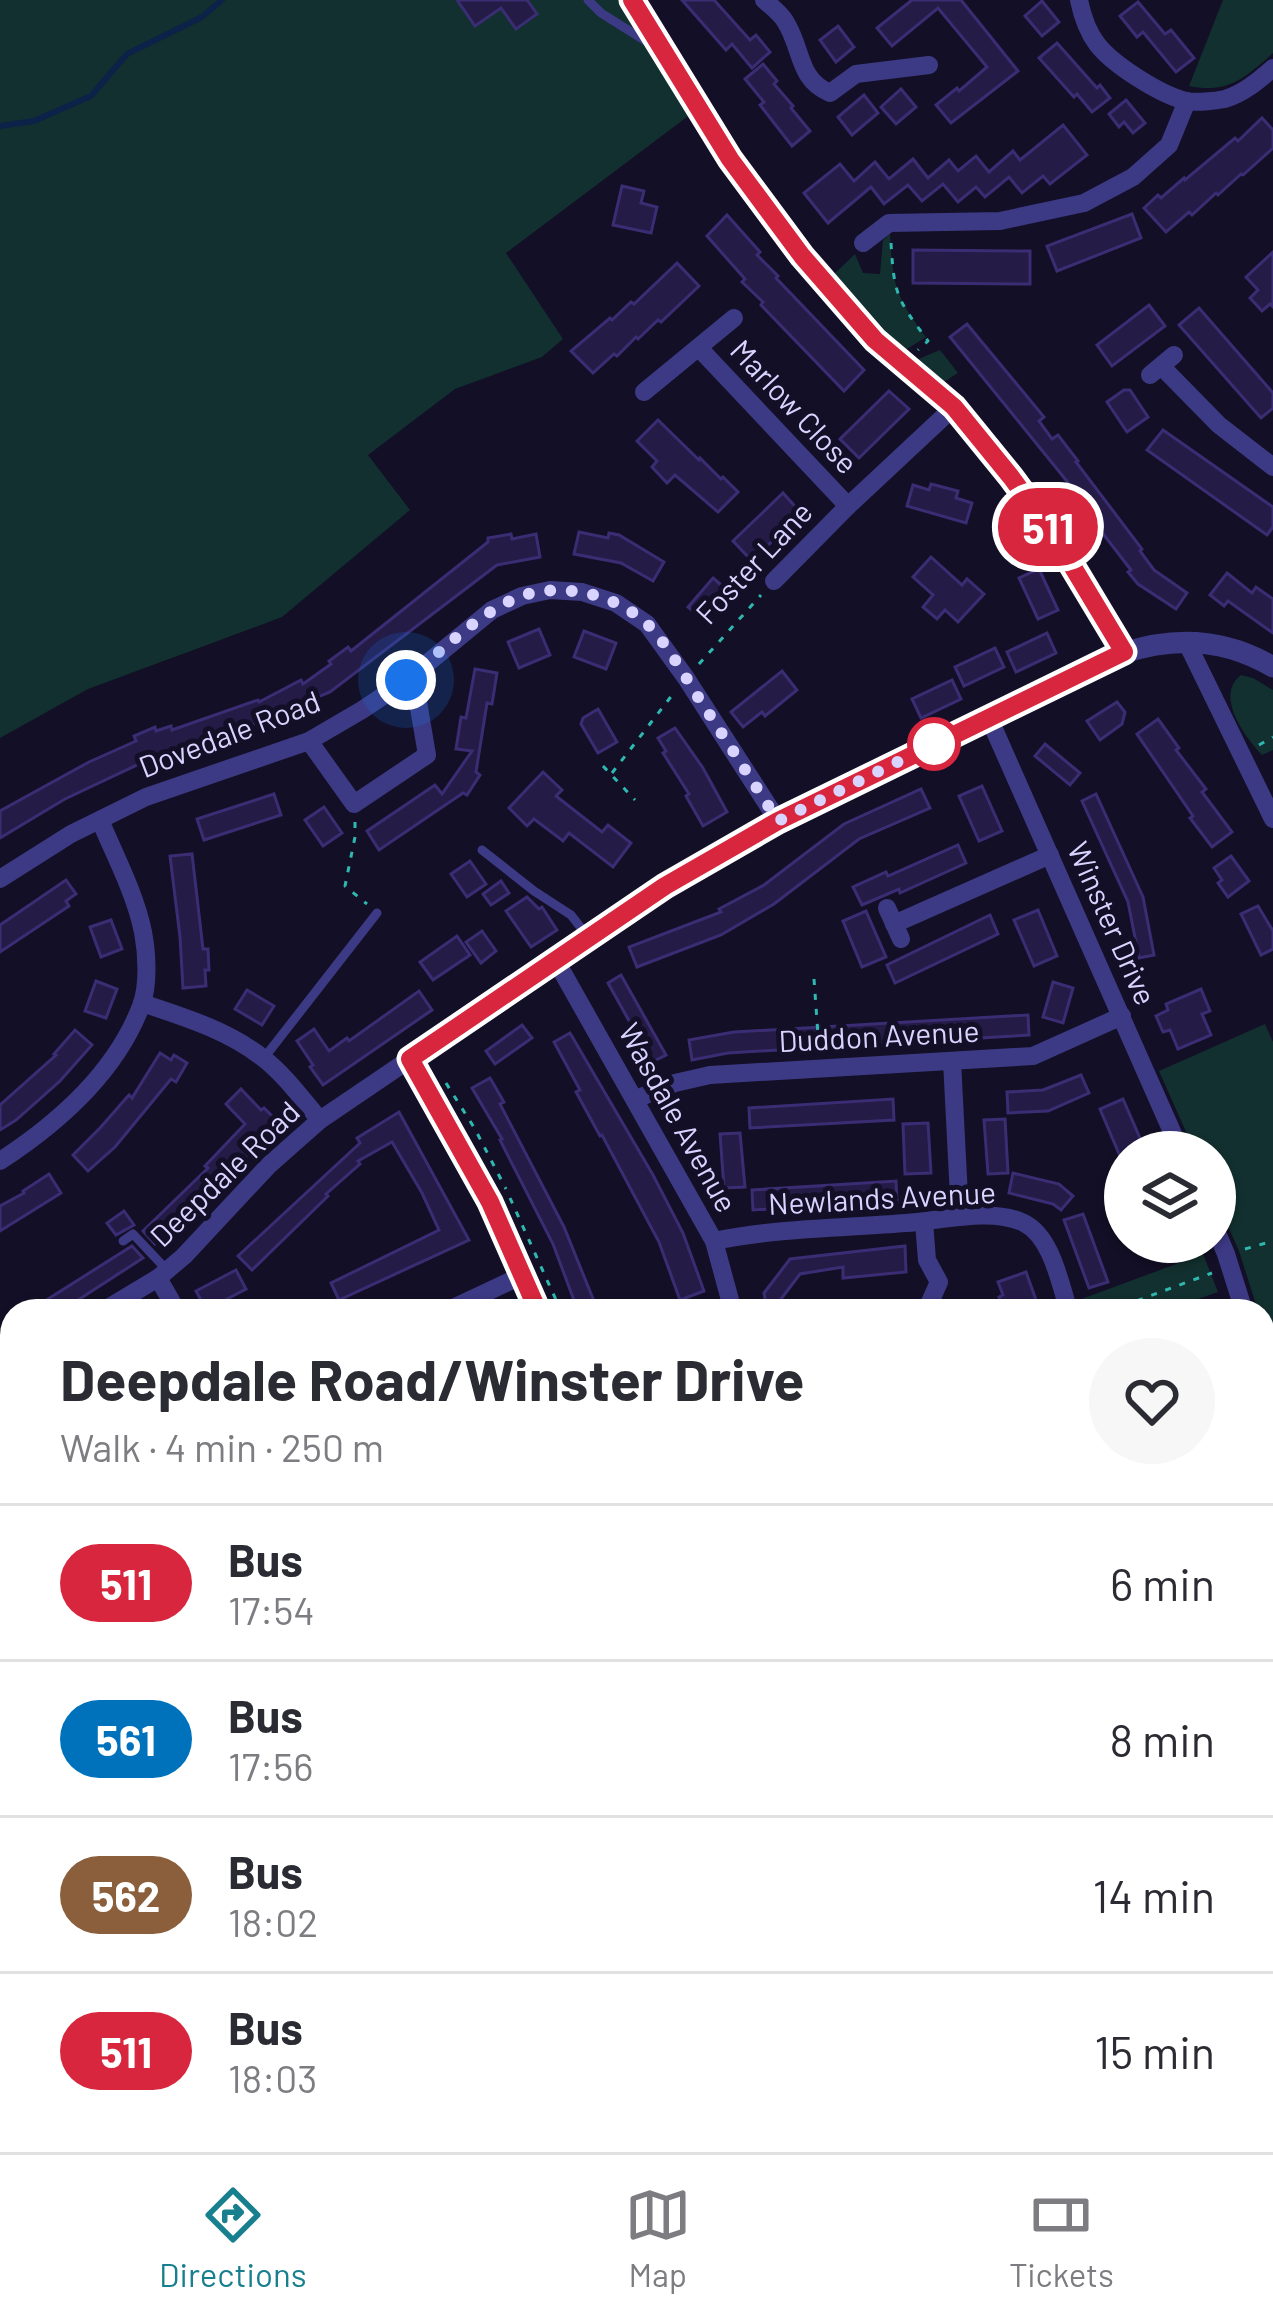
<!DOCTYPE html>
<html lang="en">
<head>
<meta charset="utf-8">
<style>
  body { margin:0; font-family:Barlow,sans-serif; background:#f7f7f7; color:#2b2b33; height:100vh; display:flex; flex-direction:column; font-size:45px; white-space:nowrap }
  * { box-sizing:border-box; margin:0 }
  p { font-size:39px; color:#7c7c81 }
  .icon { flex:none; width:66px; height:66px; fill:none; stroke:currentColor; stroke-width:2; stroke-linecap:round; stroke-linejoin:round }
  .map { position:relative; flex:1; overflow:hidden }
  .drawer { position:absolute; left:0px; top:1299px; width:1275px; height:855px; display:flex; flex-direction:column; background:#fff; border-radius:36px 36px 0 0; box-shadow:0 3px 9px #0004 }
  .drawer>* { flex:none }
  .badge { padding:0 24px; border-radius:39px; font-size:42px; line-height:78px }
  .controls { position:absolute; left:1104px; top:1131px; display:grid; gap:24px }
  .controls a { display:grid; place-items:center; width:132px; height:132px; border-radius:50%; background:#fff; box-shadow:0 3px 9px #0004; font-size:60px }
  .you { position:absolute; width:60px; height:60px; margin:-30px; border:9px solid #fff; border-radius:50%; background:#1a73e8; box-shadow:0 0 0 18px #1a73e833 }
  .map>.badge { position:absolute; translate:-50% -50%; box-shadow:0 0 0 6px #fff }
  .round { display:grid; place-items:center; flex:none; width:126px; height:126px; border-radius:63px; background:#f7f7f7 }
  .headline { display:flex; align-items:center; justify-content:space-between; height:204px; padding:0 60px }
  h1 { font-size:57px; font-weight:700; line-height:90px }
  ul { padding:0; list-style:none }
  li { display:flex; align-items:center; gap:36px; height:156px; padding:0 60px; border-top:3px solid #e1e1e2 }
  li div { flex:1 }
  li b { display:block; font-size:45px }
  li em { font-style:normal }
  li .badge { min-width:132px; font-weight:700; text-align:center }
  .tab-bar { display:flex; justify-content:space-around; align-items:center; height:168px; border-top:3px solid #e1e1e2; background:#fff; font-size:33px; color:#7c7c81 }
  .tab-bar a { display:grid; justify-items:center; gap:6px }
  .tab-bar .on { color:#187f8f }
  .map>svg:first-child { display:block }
  .green { fill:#12302f }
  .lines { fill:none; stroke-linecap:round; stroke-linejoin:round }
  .stream { stroke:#0c2248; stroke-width:6 }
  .building { fill:#241b47; stroke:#3b2d73; stroke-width:3 }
  .path { stroke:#2fb8b0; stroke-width:3; stroke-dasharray:6 9; stroke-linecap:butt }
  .service { stroke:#3d3a85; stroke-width:9 }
  .minor { stroke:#3d3a85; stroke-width:18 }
  .tertiary { stroke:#3d3a85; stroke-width:21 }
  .line-casing { stroke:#fff; stroke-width:27 }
  .line { stroke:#d7263d; stroke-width:18 }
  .walk { stroke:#d9d4ff; stroke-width:12; stroke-dasharray:0 21.6 }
  .stop-dot { fill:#fff; stroke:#d7263d; stroke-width:6 }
  .labels { text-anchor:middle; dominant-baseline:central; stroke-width:10; stroke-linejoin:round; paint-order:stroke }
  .street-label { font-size:30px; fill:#d9d4ff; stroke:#130f26 }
</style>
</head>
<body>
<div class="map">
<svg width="1273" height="2152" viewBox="0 0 1273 2152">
  <rect width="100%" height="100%" fill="#130f26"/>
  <g class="green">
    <polygon points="0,0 620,0 691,114 506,253 563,339 542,357 455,389 368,455 410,510 282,617 88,689 0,738"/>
    <path d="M1223 0H1273V53C1245 78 1227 94 1189 86Z"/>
    <path d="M890 234C893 285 895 296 926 337L902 352 831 277 855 254 863 273 880 274 883 240Z"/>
    <polygon points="940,350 958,373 939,385 914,365 916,360"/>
    <path d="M1241 675 1253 678 1273 690V750L1262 755C1245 738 1214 695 1241 675Z"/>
    <polygon points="1265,1024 1273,1042 1273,1357 1263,1326 1263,1311 1258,1311 1239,1251 1215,1197 1215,1152 1195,1152 1159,1071"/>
    <polygon points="1203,1254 1218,1292 1164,1311 1083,1311 1079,1300"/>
    <polygon points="0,1905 12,1906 12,2050 0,2050"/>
    <polygon points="0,2090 12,2091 12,2142 47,2142 46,2152 0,2152"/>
  </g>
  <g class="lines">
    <polyline class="stream" points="0,126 34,121 91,96 127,54 202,17 222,0"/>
  </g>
  <g class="building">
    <polygon points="457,0 527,0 537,14 516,29 501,8 475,26"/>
    <polygon points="682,0 714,0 750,40 756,35 770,52 752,68 732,44 726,50"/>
    <polygon points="912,0 961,0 1018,71 951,123 936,105 957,88 959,91 987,67 938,8 892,46 877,28"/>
    <polygon points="1042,1 1059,22 1042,36 1025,16"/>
    <polygon points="1138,2 1165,34 1171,30 1194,58 1176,72 1143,32 1137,37 1120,16"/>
    <polygon points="838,26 854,47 836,62 820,40"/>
    <polygon points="1057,43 1097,88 1100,85 1110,98 1092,112 1077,94 1074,97 1039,58"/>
    <polygon points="763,64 777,81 774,84 793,106 791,108 810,131 792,146 760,105 764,102 745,79"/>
    <polygon points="901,89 916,107 896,124 881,107"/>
    <polygon points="864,95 878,113 852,135 838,117"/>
    <polygon points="1126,100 1145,123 1133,133 1124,122 1119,127 1109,114"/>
    <polygon points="1262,118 1273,130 1273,148 1243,175 1241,174 1218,195 1216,193 1192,215 1189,212 1166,232 1144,208 1158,195 1161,198 1184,178 1185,180 1235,138 1238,141"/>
    <polygon points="1063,125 1087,155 1050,184 1043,176 1022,193 1009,177 985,197 976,187 958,202 943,184 922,201 908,185 884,204 871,187 828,223 804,193 840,164 854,181 875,162 889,179 913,159 928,178 949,160 958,171 976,156 989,172 1013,151 1020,160"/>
    <polygon points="622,186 644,191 641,203 657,207 651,233 613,225"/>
    <polygon points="1132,214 1141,238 1057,271 1047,246"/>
    <polygon points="727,215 760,252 757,255 778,276 776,278 864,370 844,391 761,305 763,302 742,282 745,279 707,236"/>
    <polygon points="913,250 1030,251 1030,284 913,283"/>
    <polygon points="1273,252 1273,307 1270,304 1262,311 1250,298 1258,290 1246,277"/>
    <polygon points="677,263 699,286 661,322 658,320 638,339 636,337 617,356 614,354 593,373 571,351 610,318 612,320 631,302 634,304"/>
    <polygon points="1149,305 1165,326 1112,366 1097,345"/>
    <polygon points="1199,308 1273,393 1273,408 1261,418 1179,325"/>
    <polygon points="967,324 1044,417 1039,421 1052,439 1058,435 1078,461 1076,462 1142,549 1140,551 1154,570 1187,593 1176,609 1138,584 1128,572 1131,570 1067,487 1070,485 950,337"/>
    <polygon points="1124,390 1130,390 1148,417 1127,432 1107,402"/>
    <polygon points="889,391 909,409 859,458 840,439"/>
    <polygon points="658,420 699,460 700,458 721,479 723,477 738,492 718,512 675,475 667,483 652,467 657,461 637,441"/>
    <polygon points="1163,430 1273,507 1273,527 1267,535 1147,450"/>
    <polygon points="931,484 958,491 956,498 972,503 966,523 907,506 913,485 929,490"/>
    <polygon points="783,493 801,513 752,561 733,541"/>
    <polygon points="579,532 608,538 609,533 619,535 664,562 653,581 621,563 574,554"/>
    <polygon points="511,534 512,539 536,534 540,557 497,565 330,692 233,733 189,748 188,744 154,757 65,799 0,838 0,811 89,762 136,741 134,736 155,727 156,731 171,726 172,730 258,700 259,702 301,680 303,684 331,664 329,661 348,647 351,651 488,542 488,538"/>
    <polygon points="931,557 962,585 967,579 984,594 958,622 945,610 937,619 923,607 933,595 913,577"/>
    <polygon points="1039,569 1058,610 1038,619 1019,578"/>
    <polygon points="1227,573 1252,593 1256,587 1273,599 1273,633 1228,601 1224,606 1210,595"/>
    <polygon points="713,578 727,590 717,601 720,604 705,621 688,607"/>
    <polygon points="539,629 550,655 519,668 508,642"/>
    <polygon points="584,631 616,643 606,669 574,657"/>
    <polygon points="1047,633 1056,653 1016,672 1007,652"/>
    <polygon points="995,648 1004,667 964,686 955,667"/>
    <polygon points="475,669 497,673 492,704 487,703 476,772 480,775 467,795 463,793 379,850 367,831 435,785 442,794 472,751 456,749 461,717 466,718"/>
    <polygon points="782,671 797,690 765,716 762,712 743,727 731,712"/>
    <polygon points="952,680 961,699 921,718 912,699"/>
    <polygon points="1117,702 1125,712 1122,724 1100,740 1087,721"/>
    <polygon points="598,709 617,742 598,753 581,724 583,718"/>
    <polygon points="1158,719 1179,748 1176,750 1206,789 1202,792 1232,832 1212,847 1190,818 1193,816 1137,734"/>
    <polygon points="675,728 703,768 727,812 703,826 686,796 689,794 663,753 666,751 658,738"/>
    <polygon points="1045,744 1080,773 1070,785 1035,756"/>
    <polygon points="543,772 562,790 556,796 602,832 608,825 631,843 613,867 569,833 563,841 534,819 527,826 509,808"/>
    <polygon points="982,786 1002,831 979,841 959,796"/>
    <polygon points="921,789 930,808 859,839 774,904 721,935 637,967 629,947 721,912 719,909 764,885 844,824"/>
    <polygon points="274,794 281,815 204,840 197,819"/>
    <polygon points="1096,794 1143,897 1154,955 1139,958 1128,902 1082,801"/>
    <polygon points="324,807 342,833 323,846 305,820"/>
    <polygon points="958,845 966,863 900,893 899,889 862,905 853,887 886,872 888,876"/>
    <polygon points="192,854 203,949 208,949 209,970 205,970 206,986 183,988 180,937 170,856"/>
    <polygon points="1231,856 1249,881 1228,897 1218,883 1222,880 1214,868"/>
    <polygon points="470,861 486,884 467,897 451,874"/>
    <polygon points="66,880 76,894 66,901 69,906 0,952 0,925"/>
    <polygon points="501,881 509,893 491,905 483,894"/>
    <polygon points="527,897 539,909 542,907 557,930 531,947 506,911"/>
    <polygon points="1258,906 1273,931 1273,949 1261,955 1241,914"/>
    <polygon points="1038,910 1057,956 1034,966 1014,920"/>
    <polygon points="866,911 886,957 862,967 843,921"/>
    <polygon points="990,915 998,934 895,983 887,965"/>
    <polygon points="111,920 122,949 101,957 90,927"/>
    <polygon points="482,931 496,951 481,963 466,942"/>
    <polygon points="457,936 470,955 433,980 420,962"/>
    <polygon points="621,975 666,1055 652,1062 608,983"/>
    <polygon points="96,981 117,989 106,1018 85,1011"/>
    <polygon points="1053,982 1073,988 1063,1023 1043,1017"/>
    <polygon points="1201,989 1210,1011 1202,1014 1211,1035 1178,1049 1170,1030 1163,1032 1156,1016 1168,1010 1166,1004"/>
    <polygon points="247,990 274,1006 262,1025 235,1009"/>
    <polygon points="419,991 432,1010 323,1085 310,1067 313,1065 297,1041 314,1029 329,1051 347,1038 349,1041"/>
    <polygon points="1028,1015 1029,1035 728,1053 692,1060 689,1040 734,1032"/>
    <polygon points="522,1025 532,1038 495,1064 486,1051"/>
    <polygon points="75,1030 92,1045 60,1081 16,1120 0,1130 0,1105 56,1055 54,1054"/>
    <polygon points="570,1033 653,1175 683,1233 704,1291 680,1300 659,1242 602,1135 600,1136 576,1092 580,1090 554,1042"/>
    <polygon points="160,1053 171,1060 174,1055 187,1063 176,1082 171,1079 115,1147 88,1171 73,1155 100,1128 129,1095 132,1098"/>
    <polygon points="1081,1075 1089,1093 1048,1111 1008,1113 1007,1092 1043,1090"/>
    <polygon points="490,1078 504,1102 500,1104 564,1227 598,1311 578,1311 553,1244 500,1140 502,1139 472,1088"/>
    <polygon points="241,1089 261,1110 264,1108 280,1124 155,1244 143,1231 208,1168 205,1166 245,1124 226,1104"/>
    <polygon points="893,1099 894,1120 750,1128 749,1108"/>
    <polygon points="1123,1099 1143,1145 1125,1152 1125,1168 1100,1109"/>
    <polygon points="399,1112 469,1240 339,1300 331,1283 439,1230 422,1193 392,1142 358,1161 360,1164 326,1194 328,1196 252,1270 238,1256 360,1143 357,1138"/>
    <polygon points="1005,1119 1008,1173 988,1174 984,1120"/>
    <polygon points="928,1123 931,1173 905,1174 903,1124"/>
    <polygon points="740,1133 745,1187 724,1188 720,1134"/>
    <polygon points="1013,1173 1059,1184 1073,1196 1061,1210 1053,1204 1009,1193"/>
    <polygon points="49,1174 61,1193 0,1231 0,1206 24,1193 23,1191"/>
    <polygon points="896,1181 897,1201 753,1210 752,1190"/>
    <polygon points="124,1211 134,1225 116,1235 107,1223"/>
    <polygon points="1083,1214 1108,1282 1089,1288 1064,1220"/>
    <polygon points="1159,1242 1206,1242 1207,1245 1168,1262"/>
    <polygon points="132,1246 143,1258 61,1311 29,1311"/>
    <polygon points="905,1246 906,1272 843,1278 843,1267 800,1274 781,1299 782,1311 767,1311 764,1293 790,1259"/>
    <polygon points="236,1270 246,1289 227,1299 234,1311 207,1311 196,1291"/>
    <polygon points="1026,1272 1040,1311 1004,1311 999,1297 1003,1295 998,1282"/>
  </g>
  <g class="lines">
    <g class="path">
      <path d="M891 243C894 295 897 299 928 341L918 350"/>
      <polyline points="699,664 761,595"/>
      <polyline points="1259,745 1273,737"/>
      <polyline points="603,766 635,800"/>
      <polyline points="612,773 673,694"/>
      <polyline points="355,822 355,837 345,886 367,904"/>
      <polyline points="814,979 819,1049"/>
      <polyline points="446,1083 475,1129 506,1189"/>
      <polyline points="510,1198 561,1311"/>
      <polyline points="1245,1249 1273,1241"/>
      <polyline points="1109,1311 1212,1273"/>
      <polyline points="1263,1578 1271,1587 1267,1611 1273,1618"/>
      <polyline points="913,2152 923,2142"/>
    </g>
    <g class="service">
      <polyline points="588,0 601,13 652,45"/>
      <polyline points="482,850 534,891 571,915 588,937"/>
      <polyline points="264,1058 377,913"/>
      <polyline points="123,1241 133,1234 167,1270"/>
      <polyline points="1263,1691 1273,1702"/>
      <polyline points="564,2152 565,2142"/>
    </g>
    <g class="minor">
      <path d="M764 0C771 6 780 13 785 21 803 49 797 79 830 93L856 74 929 65"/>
      <path d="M1079 0C1082 15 1088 32 1097 44 1113 65 1161 95 1186 101 1196 103 1215 101 1225 99 1244 93 1258 81 1273 68"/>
      <polyline points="863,243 889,223 1000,221 1084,203 1133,177 1169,145 1187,101"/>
      <polyline points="699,348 848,506"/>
      <polyline points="1161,366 1219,425 1273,467"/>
      <polyline points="1150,375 1174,355"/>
      <polyline points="644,392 734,318"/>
      <polyline points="774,581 848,506 954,407"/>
      <polyline points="1186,641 1273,819"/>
      <polyline points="989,718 1181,1152"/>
      <polyline points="309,741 354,804 427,755 418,702 407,680"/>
      <polyline points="0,879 71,834 146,797 309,741 362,710 407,680 492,610 522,596 550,590 582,592 616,603 647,624 686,678 778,821"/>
      <polyline points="887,908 901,939"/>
      <polyline points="894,924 1050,855"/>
      <polyline points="555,959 714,1241 733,1311"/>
      <path d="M142 1003C184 1017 227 1030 263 1058 285 1075 302 1099 320 1120"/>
      <polyline points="410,1059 490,1202 538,1311"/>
      <polyline points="952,1061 960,1216"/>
      <polyline points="636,1099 675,1083 710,1075 1033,1056 1122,1016"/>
      <path d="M0 1161C57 1124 116 1072 141 1006 149 985 147 953 143 932 135 893 115 856 100 820"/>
      <polyline points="924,1222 927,1260 939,1282 926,1311"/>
      <polyline points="1215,1228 1226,1254 1244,1311"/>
      <path d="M714 1241C776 1228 842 1228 906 1223 940 1221 992 1207 1024 1223 1052 1237 1060 1284 1069 1311"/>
      <polyline points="158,1278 177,1311"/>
      <polyline points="103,1311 158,1278 184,1256 268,1166 320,1120 665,886 778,821 1124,653"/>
      <polyline points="447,1311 523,1275"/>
      <polyline points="1263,1372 1273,1405"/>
      <polyline points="0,1373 12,1366"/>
      <polyline points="1263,1519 1273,1510"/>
      <polyline points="0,1573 12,1565"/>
      <polyline points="0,1698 12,1702"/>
      <polyline points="0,1872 12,1872"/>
      <polyline points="1263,1939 1273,1934"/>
      <polyline points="1263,2015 1273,2009"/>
      <polyline points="879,2142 887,2152"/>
    </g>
    <path class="tertiary" d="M632 0 730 159 801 256 875 340 954 407 1011 477 1053 534 1124 653C1175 636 1226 639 1273 667"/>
  </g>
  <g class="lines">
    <g class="line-casing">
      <polyline id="line" points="538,1311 490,1202 410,1059 665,886 778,821 1124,652 1053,534 1011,477 954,407 875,340 802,256 730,159 632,0"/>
    </g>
    <use href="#line" class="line"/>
    <path class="walk" d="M406 680C441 652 475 616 516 598 558 581 612 593 645 622 665 640 684 675 698 697 725 738 751 779 778 821L934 744"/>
  </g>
  <circle class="stop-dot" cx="934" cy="744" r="24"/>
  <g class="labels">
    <g class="street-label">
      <text transform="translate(795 406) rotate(47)">Marlow Close</text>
      <text transform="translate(753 562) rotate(-47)">Foster Lane</text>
      <text transform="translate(229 733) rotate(-21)">Dovedale Road</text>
      <text transform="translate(1113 923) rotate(66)">Winster Drive</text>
      <text transform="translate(879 1035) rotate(-3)">Duddon Avenue</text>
      <text transform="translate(679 1117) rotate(61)">Wasdale Avenue</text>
      <text transform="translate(224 1173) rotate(-44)">Deepdale Road</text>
      <text transform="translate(882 1197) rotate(-3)">Newlands Avenue</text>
    </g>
  </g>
</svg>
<div class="controls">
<a><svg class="icon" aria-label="layers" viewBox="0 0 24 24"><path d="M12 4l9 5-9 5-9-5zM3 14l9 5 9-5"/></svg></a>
</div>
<div class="you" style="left:406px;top:680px"></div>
<b class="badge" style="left:1048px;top:527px;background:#d7263d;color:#fff">511</b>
<section class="drawer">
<div class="headline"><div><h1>Deepdale Road/Winster Drive</h1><p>Walk · 4 min · 250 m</p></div><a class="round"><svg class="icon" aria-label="heart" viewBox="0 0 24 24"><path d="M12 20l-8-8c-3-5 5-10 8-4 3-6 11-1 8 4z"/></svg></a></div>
<ul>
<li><span class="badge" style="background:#d7263d;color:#fff">511</span><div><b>Bus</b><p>17:54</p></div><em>6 min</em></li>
<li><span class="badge" style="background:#0072bc;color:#fff">561</span><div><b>Bus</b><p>17:56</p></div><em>8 min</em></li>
<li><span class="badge" style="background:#8b5e3c;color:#fff">562</span><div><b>Bus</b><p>18:02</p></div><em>14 min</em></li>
<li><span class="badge" style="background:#d7263d;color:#fff">511</span><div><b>Bus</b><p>18:03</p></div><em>15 min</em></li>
</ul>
</section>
</div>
<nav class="tab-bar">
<a class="on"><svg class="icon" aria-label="directions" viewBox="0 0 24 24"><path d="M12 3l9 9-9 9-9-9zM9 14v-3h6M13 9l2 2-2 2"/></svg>Directions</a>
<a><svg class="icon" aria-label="map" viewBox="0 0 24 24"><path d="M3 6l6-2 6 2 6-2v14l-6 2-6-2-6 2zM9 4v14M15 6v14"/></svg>Map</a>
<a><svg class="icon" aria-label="tickets" viewBox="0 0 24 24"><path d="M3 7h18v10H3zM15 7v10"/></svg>Tickets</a>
</nav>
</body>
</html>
